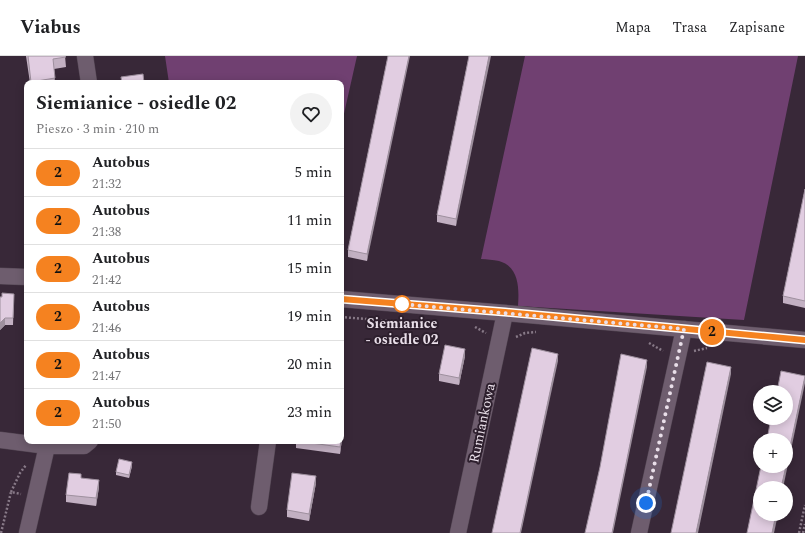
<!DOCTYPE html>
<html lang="pl">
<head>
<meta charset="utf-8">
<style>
  body { margin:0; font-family:Spectral,serif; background:#f2f2f2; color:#202124; height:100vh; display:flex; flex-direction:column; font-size:15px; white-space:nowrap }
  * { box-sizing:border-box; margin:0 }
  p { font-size:13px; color:#757577 }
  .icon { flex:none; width:22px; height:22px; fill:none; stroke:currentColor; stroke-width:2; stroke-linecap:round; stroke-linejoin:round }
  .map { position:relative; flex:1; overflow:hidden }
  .panel { position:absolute; left:24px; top:24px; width:320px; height:364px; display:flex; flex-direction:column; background:#fff; border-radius:8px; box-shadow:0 2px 10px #0003 }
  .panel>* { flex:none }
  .badge { padding:0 8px; border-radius:13px; font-size:14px; line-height:26px }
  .buttons { position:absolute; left:753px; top:329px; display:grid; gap:8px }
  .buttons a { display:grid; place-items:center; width:40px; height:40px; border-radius:50%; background:#fff; box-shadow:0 2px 10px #0003; font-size:20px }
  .you { position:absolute; width:20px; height:20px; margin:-10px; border:3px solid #fff; border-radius:50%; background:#1a73e8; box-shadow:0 0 0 6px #1a73e833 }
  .map>.badge { position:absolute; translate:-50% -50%; box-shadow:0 0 0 2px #fff }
  .round { display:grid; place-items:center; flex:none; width:42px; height:42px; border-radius:21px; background:#f2f2f2 }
  .head { display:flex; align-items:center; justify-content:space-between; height:68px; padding:0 12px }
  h1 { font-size:19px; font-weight:700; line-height:30px }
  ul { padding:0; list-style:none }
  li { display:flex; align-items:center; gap:12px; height:48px; padding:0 12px; border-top:1px solid #e0e0e0 }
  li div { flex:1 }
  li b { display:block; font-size:15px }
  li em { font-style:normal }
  li .badge { min-width:44px; font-weight:700; text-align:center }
  header { display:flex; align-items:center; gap:24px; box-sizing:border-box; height:56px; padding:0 20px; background:#fff; border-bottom:1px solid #e0e0e0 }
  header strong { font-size:19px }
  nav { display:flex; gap:22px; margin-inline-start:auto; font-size:14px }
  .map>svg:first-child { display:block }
  .green { fill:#704071 }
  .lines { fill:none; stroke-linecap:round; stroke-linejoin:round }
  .minor-casing { stroke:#544754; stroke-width:17 }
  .path { stroke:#887a88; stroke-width:2.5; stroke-dasharray:2 2; stroke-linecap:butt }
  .minor { stroke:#6e5d6e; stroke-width:16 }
  .wall { fill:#c2b0c2 }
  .shaded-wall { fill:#9e909e }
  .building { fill:#e1cde1; stroke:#9e909e }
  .line-casing { stroke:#fff; stroke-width:9 }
  .line { stroke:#f58220; stroke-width:6 }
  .walk { stroke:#e9dfe9; stroke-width:4; stroke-dasharray:0 7.2 }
  .stop-dot { fill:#fff; stroke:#f58220; stroke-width:2 }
  .labels { text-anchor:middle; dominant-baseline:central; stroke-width:4; stroke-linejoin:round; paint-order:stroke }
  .stop-label { font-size:14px; font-weight:bold; fill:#e9dfe9; stroke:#2d1f2d }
  .street-label { font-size:14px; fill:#e9dfe9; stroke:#2d1f2d }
</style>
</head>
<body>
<header>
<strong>Viabus</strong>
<nav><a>Mapa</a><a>Trasa</a><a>Zapisane</a></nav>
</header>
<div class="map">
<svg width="805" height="477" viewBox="0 0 805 477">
  <rect width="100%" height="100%" fill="#382838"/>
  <g class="green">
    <polygon points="165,0 357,0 341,71 341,27 169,27"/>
    <path d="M525 0H798L744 264 518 250C519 234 520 211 499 205 493 204 487 203 481 203Z"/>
  </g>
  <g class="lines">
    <g class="minor-casing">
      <g id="minor">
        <polyline points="85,0 89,27"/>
        <polyline points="0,220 27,221"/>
        <polyline points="341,243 505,257 805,284"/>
        <polyline points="0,384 47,390 84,390 90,385"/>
        <polyline points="259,451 268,385"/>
        <polyline points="27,477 47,390"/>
        <polyline points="458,477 505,257"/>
        <polyline points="639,477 684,273"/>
      </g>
    </g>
    <g class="path">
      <polyline points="341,261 428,268"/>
      <polyline points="475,271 486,277"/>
      <polyline points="516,281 525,277 536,276"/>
      <polyline points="649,287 663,295"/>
      <polyline points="694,295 707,292"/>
      <polyline points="11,436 20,417 26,409"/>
      <polyline points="1,477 11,436 21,438"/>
      <polyline points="799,477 805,449"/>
      <polyline points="803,477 805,468"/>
    </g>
    <use href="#minor" class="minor"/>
  </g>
  <g class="wall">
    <polygon points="26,0 65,0 66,11 54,13 55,27 30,27"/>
    <polygon points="388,0 367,205 348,201 348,194"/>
    <polygon points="469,0 456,170 437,166 437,159"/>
    <polygon points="805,133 805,252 783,247 783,240"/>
    <polygon points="14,238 13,269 5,269 0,274 0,241"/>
    <polygon points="465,300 459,329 439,325 439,318"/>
    <polygon points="343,376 340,398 296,392 296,385"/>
    <polygon points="126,385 141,385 140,388 126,386"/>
    <polygon points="132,410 129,422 116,419 116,416"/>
    <polygon points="81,422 99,431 96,450 66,446 66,439"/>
    <polygon points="316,427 309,465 287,461 287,454"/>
  </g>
  <g class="shaded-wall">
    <polygon points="409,0 410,0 367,205 367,198"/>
    <polygon points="489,0 491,0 456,170 456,163"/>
    <polygon points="5,262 5,269 0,274 0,267"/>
    <polygon points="465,293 465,300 459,329 459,322"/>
    <polygon points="558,298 558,305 521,477 520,477"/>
    <polygon points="647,304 647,311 613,477 612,477"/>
    <polygon points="731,311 731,318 698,477 696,477"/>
    <polygon points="805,320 805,327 783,432 781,432"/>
    <polygon points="343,369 343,376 340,398 340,391"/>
    <polygon points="132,406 132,410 129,422 129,419"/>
    <polygon points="316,420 316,427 309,465 309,458"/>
    <polygon points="99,424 99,431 96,450 96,442"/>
    <polygon points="776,458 778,458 774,477 772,477"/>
  </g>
  <g class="building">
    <polygon points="28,0 65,0 66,1 53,3 55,22 31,26"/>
    <polygon points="388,0 409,0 367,198 348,194"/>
    <polygon points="469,0 489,0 456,163 437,159"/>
    <polygon points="143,18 144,27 122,27 121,21"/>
    <polygon points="805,133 805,245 783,240"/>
    <polygon points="2,237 14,238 13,262 5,262 0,267 0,241 2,241"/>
    <polygon points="445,289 465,293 459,322 439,318"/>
    <polygon points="532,292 558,298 520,477 492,477"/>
    <polygon points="621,298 647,304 612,477 585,477 600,411"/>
    <polygon points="707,306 731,311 696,477 671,477"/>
    <polygon points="781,315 805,320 786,410 786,384 767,384 771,362 786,362 786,336 777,336"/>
    <polygon points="341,369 343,369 341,383"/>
    <polygon points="297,385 341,385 340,391"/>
    <polygon points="119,403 132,406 129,419 116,416"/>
    <polygon points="761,410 786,410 781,432 760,432 760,458 776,458 772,477 747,477"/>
    <polygon points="69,417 81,418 81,422 99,424 96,442 66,439"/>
    <polygon points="292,417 316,420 309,458 287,454"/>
  </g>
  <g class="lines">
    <g class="line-casing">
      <polyline id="line" points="341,243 505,256 805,284"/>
    </g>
    <use href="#line" class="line"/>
    <polyline class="walk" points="402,248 400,248 684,273 646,447"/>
  </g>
  <circle class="stop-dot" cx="402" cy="248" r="8"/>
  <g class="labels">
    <g class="stop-label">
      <text x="402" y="267">Siemianice<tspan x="402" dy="16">- osiedle 02</tspan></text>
    </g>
    <g class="street-label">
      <text transform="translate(482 367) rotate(-78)">Rumiankowa</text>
    </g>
  </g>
</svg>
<div class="buttons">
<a><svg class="icon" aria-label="layers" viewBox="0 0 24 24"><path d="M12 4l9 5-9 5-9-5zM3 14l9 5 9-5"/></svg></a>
<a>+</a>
<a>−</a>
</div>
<div class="you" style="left:646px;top:447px"></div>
<b class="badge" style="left:712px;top:276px;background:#f58220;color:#111">2</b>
<section class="panel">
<div class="head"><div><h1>Siemianice - osiedle 02</h1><p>Pieszo · 3 min · 210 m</p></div><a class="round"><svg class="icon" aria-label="heart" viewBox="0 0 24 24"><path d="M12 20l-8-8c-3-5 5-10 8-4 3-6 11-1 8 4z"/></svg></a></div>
<ul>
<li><span class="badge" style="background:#f58220;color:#111">2</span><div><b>Autobus</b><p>21:32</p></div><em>5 min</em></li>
<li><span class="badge" style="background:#f58220;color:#111">2</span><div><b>Autobus</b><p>21:38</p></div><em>11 min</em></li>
<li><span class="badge" style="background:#f58220;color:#111">2</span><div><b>Autobus</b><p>21:42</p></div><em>15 min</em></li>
<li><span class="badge" style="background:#f58220;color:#111">2</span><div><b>Autobus</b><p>21:46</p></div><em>19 min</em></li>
<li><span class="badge" style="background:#f58220;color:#111">2</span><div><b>Autobus</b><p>21:47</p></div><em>20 min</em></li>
<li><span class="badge" style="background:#f58220;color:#111">2</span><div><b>Autobus</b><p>21:50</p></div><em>23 min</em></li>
</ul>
</section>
</div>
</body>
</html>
